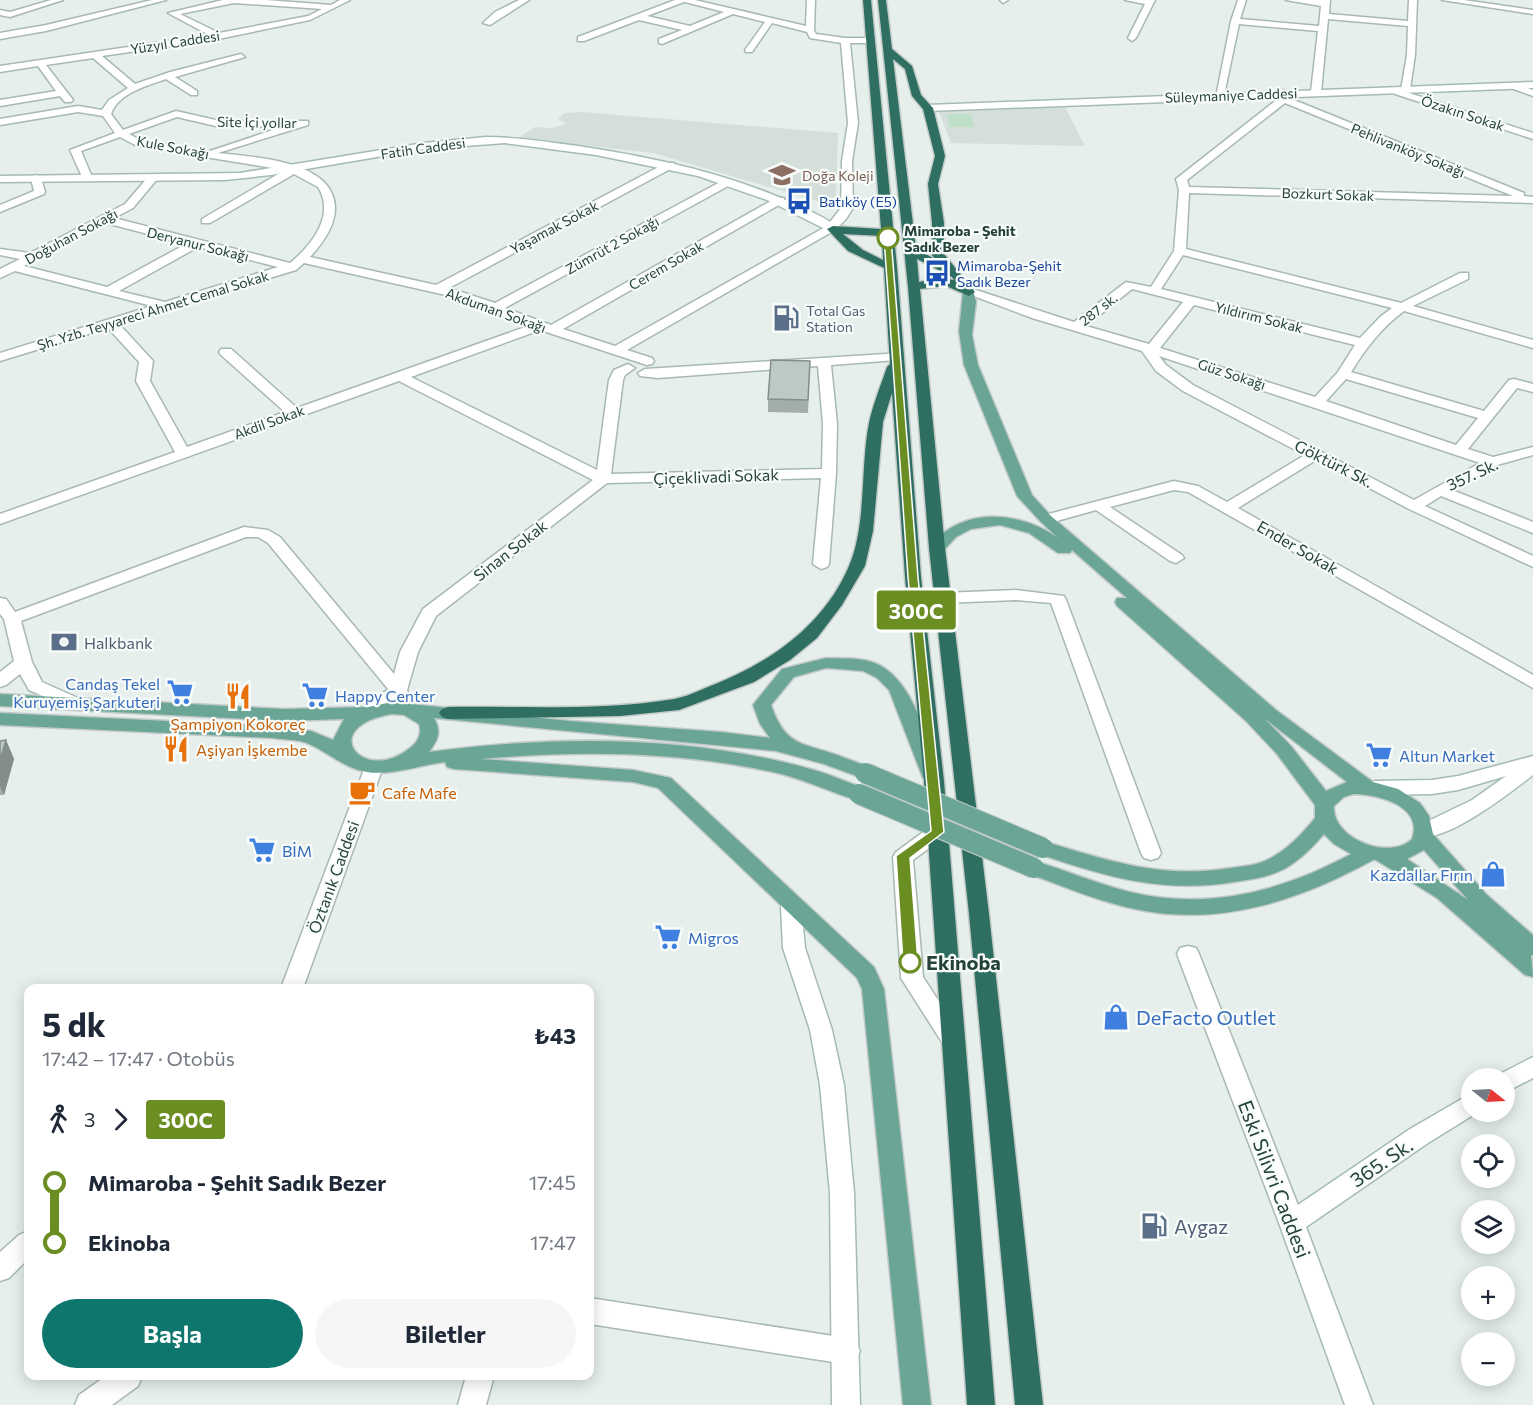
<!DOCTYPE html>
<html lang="tr">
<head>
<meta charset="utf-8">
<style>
  body { margin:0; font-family:Commissioner,sans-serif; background:#f6f6f7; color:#1f2937; height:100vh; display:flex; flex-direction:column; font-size:22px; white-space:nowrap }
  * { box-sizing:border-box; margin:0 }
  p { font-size:20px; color:#747a83 }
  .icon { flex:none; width:33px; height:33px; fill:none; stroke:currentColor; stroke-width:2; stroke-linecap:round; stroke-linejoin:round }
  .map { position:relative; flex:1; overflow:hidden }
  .side { position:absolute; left:24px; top:984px; width:570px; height:396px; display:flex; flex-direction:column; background:#fff; border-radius:12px; box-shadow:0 3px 15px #0003 }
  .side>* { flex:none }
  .badge { padding:0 12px; border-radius:4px; font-size:21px; line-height:39px }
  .needle { width:39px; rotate:108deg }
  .buttons { position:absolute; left:1461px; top:1068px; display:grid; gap:12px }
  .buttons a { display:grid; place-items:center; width:54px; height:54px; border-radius:50%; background:#fff; box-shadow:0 3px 15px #0003; font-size:30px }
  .map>.badge { position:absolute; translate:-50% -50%; box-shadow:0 0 0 3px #fff }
  .legs { display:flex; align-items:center; gap:9px; height:66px; padding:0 18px; font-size:20px }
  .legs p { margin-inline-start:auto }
  .head { display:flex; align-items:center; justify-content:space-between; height:102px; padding:0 18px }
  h1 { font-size:33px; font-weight:700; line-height:45px }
  .primary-button { display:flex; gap:12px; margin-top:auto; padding:12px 18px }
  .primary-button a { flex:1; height:69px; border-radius:36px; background:#0f766e; color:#fff; font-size:24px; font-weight:700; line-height:69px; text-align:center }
  .primary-button a+a { background:#f6f6f7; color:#1f2937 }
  ul { padding:0 18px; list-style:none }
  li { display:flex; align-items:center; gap:21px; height:60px; font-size:22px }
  li i { display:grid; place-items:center; width:9px; height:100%; margin:0 8px; background:currentColor }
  li i::after { content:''; width:15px; height:15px; margin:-8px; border:4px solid; border-radius:50%; background:#fff }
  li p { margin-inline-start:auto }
  li:first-child i { background:linear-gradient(#0000 50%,currentColor 0) }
  li:last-child i { background:linear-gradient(currentColor 50%,#0000 0) }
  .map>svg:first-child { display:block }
  .built { fill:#d4dfda }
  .green { fill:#bfe0c8 }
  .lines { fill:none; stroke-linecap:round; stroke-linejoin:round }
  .street-casing { stroke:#a8b8b2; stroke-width:3 }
  .secondary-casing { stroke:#a4bbb3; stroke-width:3 }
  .primary-casing { stroke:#c2cac8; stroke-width:3 }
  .highway-casing { stroke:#c2cac8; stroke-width:3 }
  .street { fill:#fff; fill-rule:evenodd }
  .secondary { fill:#fff; fill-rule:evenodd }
  .primary { fill:#6aa596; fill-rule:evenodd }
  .highway { fill:#2f6f62; fill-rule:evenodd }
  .primary-bridge-casing { stroke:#c2cac8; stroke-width:22; stroke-linecap:butt }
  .primary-bridge { stroke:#6aa596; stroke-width:20 }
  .wall { fill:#a1aea9 }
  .shaded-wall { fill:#838d89 }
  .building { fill:#bbcac4; stroke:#838d89; stroke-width:1.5 }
  .line-1 { fill:#6b8e23; stroke:#fff; stroke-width:1.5 }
  .stop-1-dot { fill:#fff; stroke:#6b8e23; stroke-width:3 }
  .labels { text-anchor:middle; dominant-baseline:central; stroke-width:4.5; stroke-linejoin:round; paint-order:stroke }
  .far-street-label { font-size:14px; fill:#24423a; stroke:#f7fbf9 }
  .far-education-label { font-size:14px; fill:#785e54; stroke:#f7fbf9; text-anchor:start }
  .far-transit-label { font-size:14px; fill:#164399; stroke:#f7fbf9; text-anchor:start }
  .far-stop-label { font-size:14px; font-weight:bold; fill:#24423a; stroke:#f7fbf9; text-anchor:start }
  .far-service-label { font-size:14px; fill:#4e5e75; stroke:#f7fbf9; text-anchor:start }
  .street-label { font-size:16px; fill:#24423a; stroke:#f7fbf9 }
  .service-label { font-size:16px; fill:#4e5e75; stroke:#f7fbf9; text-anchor:start }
  .shop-label { font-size:16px; fill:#366cbe; stroke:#f7fbf9; text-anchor:start }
  .food-label { font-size:16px; fill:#c56008; stroke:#f7fbf9; text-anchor:start }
  .near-stop-label { font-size:20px; font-weight:bold; fill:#24423a; stroke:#f7fbf9; text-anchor:start }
  .near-shop-label { font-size:20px; fill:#366cbe; stroke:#f7fbf9; text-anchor:start }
  .near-street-label { font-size:20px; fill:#24423a; stroke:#f7fbf9 }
  .near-service-label { font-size:20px; fill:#4e5e75; stroke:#f7fbf9; text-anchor:start }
</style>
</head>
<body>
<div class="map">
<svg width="1533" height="1405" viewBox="0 0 1533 1405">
  <rect width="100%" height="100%" fill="#e6efeb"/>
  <g class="built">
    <polygon points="1065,107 1085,146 951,143 939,112"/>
    <polygon points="582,112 838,133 836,196 829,201 820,202 653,153 517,138 535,127 551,128 566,124 558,119 564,113"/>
  </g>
  <polygon class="green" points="947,114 971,114 974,127 950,127"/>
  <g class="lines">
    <g class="street-casing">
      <g id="street">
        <polygon points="51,0 63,0 10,17 0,15 0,10 10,12"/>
        <polygon points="152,0 166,0 46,31 0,39 0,33 46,25"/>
        <path d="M223 0H266L331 5 340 0H350L310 20 218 39 102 56 135 84 170 72 241 54 245 57 175 77 197 91V95H191L166 79C147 86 118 93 111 114L123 130 176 111 220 121H308V125L218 153C252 157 335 160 335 208 335 227 322 244 310 257L436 285 666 163H674V167L449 288 495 303 722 181H730V185L505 308 551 325 776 198H784V202L563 329 615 346 827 226 841 208 842 161 848 123 841 43 810 38 807 32 772 23 752 52H746L745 50 765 22 733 14 662 44 659 43V39L682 30 639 20 584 41H578V37L675 0H695L806 26 807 0H815L814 30 816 34 845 38H873V42L870 43H850L858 123 852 161 853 208 846 219 835 230 627 350 652 358 654 361 652 364 647 365 540 330 411 377 597 470 609 380 614 370 628 364 635 368 625 375 623 380 611 474 822 469 823 424 818 366 658 378 640 376 638 373 645 369 902 353 904 356 897 360 831 365 837 424 836 473 829 564 827 567 821 569 813 564 821 478 607 483 436 616 418 652 407 690 410 699 407 703 401 705 394 702 375 717H363L360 713 388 689 268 543 258 537H246L21 621 32 662 42 682 80 699 83 703 80 707H68L29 690 20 674 6 685 0 687V672L14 661 4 619 0 614V598L6 599 15 612 244 527 268 530 280 537 394 674 400 652 423 609 593 480 399 381 0 524V514L175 452 136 381 139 362 108 328 0 361V353L152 306 15 271 0 278V269L20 259 0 255V249L30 253 125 204 149 176 153 175 158 178 133 208 114 218 290 263C311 246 336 215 318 187L294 174 210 223H202V219L285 170 137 146 120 137 81 151 92 177 91 179H83L70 150 115 133 103 116 78 112 0 125V119L78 106 102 110 109 100 128 88 93 58 46 65 73 100 71 102H65L60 96 0 106V100L56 91 38 66 0 72V66L209 35 168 13ZM684 2H685L724 12 690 26 647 16ZM234 3 322 9 308 16 219 33 180 14ZM177 117 220 127 285 126 207 152 140 140 129 134ZM106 223 186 244 107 287 24 266ZM198 247 278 267 165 302 119 291ZM304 263 459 298 528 326 297 408 231 349H221L219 352 221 355 285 412 187 447 150 381 153 361 119 324 296 270Z"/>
        <polygon points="519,0 529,0 490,25 483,23 495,12"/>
        <polygon points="1000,0 1008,0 1003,3"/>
        <polygon points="1125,0 1155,0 1136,38 1132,41 1128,38 1145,4"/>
        <polygon points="1238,0 1246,0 1240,19 1319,26 1321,6 1286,0 1330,0 1329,14 1408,21 1409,0 1417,0 1415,55 1410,89 1406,92 1533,133 1533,139 1389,92 1389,88 1401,90 1407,55 1408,26 1328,19 1321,92 1316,95 1311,92 1318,31 1239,24 1224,95 1216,97 1231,21"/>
        <polygon points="1442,0 1464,0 1533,10 1533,14"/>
        <polygon points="1514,83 1533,90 1533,96 1511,88 1509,86"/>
        <path d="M1284 90 1289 93V98L1524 193V196L1533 197V203L1189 193 1186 249 1401 303 1460 273H1468V279L1413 306 1533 340V348L1404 311C1381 328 1366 348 1351 372L1484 411 1509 380 1514 379 1533 384V392L1517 388 1468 449 1493 457 1533 447V455L1497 465 1452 490 1533 522V533L1441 496 1425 506 1533 556V567L1409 509 1316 460 1238 508 1533 675V688L1188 492 1174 490 1110 507 1182 555 1184 558 1176 563 1170 561 1096 510 1046 524 1038 519 1041 516 1174 481 1198 486 1227 502 1305 455 1183 391 1156 371 1142 351 1032 318 963 292 969 288 973 289 1074 322 1126 282 1151 287 1174 251 1179 190 1176 179 1279 98V93ZM1285 103 1513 196 1189 187 1187 180ZM1183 255 1392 308 1380 317 1360 338 1161 289ZM1132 289 1183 302 1149 344 1086 326ZM1194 305 1355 345 1338 372 1315 397 1160 348ZM1159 356 1480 463 1414 500 1193 385 1166 365ZM1346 379 1478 418 1456 445 1326 401Z"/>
        <polygon points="36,175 41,178 45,192 44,194 0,212 0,205 34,191 31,178"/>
        <polygon points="1016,590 1064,596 1066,600 1161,853 1158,858 1151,860 1144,858 1141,853 1051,603 1016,600 943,603 935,598 943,593"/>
        <polygon points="374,761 381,762 383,767 303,988 281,988 365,767 367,762"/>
        <polygon points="937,825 944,827 947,832 944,837 913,860 923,977 964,1040 961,1047 953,1049 945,1047 901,978 893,857 896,852 930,827"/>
        <polygon points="1188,946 1196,948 1199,954 1305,1223 1301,1231 1292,1234 1283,1231 1279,1223 1177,954 1180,948"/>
        <polygon points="28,1231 28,1259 9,1278 0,1281 0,1252 19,1235"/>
        <polygon points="590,1298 846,1338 856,1342 860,1351 856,1360 846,1364 590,1324"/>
        <polygon points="106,1376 142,1376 138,1386 112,1405 75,1405 79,1395"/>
        <polygon points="466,1376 494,1376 486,1405 458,1405"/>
      </g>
    </g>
    <g class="secondary-casing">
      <g id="secondary">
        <polygon points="1533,82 1533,88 928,111 923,108 928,105"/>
        <path d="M486 137C517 137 547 142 578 146 652 157 726 173 795 204 809 211 828 218 839 229L833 232 829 231 767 200 698 176 596 155 505 143 424 149 271 175 225 180 0 182V176L240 173 424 143Z"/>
        <path d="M1533 756V775C1511 792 1445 844 1418 836L1415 831 1418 826 1472 800 1506 776 1458 790 1432 794 1375 795 1368 793 1365 788 1368 783 1375 781 1432 780 1458 776Z"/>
        <polygon points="791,898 798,900 801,906 805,948 832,1030 844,1085 854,1193 860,1405 832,1405 830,1193 820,1085 810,1030 783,948 781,906 784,900"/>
        <polygon points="1533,1057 1533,1078 1504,1093 1504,1078 1495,1078 1496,1076"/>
        <polygon points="1472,1093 1472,1112 1478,1112 1428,1143 1306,1227 1373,1405 1345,1405 1279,1223 1283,1215 1410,1129"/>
      </g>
    </g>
    <g class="primary-casing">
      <g id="primary">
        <path d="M969 288 973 289 976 302 972 335 978 365 1032 495 1051 516 1276 710 1373 782 1398 789 1420 803 1429 816 1433 834 1487 895 1533 935V955H1531L1533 977 1525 975 1437 898 1376 860H1373C1302 899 1226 925 1145 911 1104 904 1065 887 1027 873L1024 868 1027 863 1034 861C1066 870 1097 884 1130 892 1207 911 1283 891 1351 854L1334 844 1324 834C1313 847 1301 859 1286 868 1270 877 1252 879 1234 882 1161 894 1104 876 1036 853L1033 848 1036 843 1043 841C1109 861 1161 879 1231 868 1245 866 1259 865 1271 858 1288 849 1303 833 1315 818V805L1277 754 1246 721 1117 606 1115 602 1117 598H1127L1072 550 1070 553H1058L1029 533 1000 525 971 529 956 537 943 551 937 553 929 548C960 506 1019 510 1058 538L1041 522 1017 496 964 365 959 331 963 292ZM1264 718 1347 782 1326 791 1291 746ZM1353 794C1376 794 1424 805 1412 839 1390 861 1332 839 1334 806L1344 797ZM1424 850 1468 900 1407 859Z"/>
        <path d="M826 658C840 659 858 657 872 662 913 676 925 736 939 773L937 778 930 779 923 778 921 773 889 690 877 678 863 671 826 668 794 677 771 705C786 747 801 742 837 755 849 759 860 764 872 768L874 773 872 778 865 779 824 764 776 751 434 718C442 732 438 740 429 752 556 735 691 735 814 770 832 775 849 783 866 789L869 794 866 799 859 801C833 793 808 781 781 774 684 751 581 750 481 759L633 770 671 778 874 967 884 989 931 1405H903L862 989 857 978 658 788 633 782 454 769 447 767 445 762C420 765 392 776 367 772 346 769 329 753 309 744 299 739 284 740 273 738L0 725V713L273 726 311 731 333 740 344 719 284 721 0 706V694L284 709 368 707 392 702 570 721 721 732 770 738 760 724 753 705 756 701 782 669ZM392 714 404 715 419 724C422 734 418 742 410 748 363 786 315 727 392 714Z"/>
      </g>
    </g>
    <g class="highway-casing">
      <g id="highway">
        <path d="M863 0H871L897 267 921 577 944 781 995 1405H967L924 781 905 577 892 393 883 422 873 531 865 566 842 605 817 638 790 660 754 682 679 710 620 716 448 719 442 717 439 713 442 709 448 707C520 706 604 711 674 699 686 697 698 691 708 687 768 664 823 627 849 566 867 524 860 468 869 423 873 404 881 385 887 367L890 364 884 268 848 251 827 229 833 226 881 229ZM843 234 882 236 883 260 863 250Z"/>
        <path d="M878 0H886L892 49 912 66 921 95 933 108 945 156 938 184 944 223V254L975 292 969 296 946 286 920 289 945 548 989 914 1043 1405H1015L969 914 929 548 908 287ZM893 59 905 69 912 96 923 109 935 156 928 184 932 223V255L935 259 916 249ZM917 259 952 277 954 280 940 278 919 282Z"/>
      </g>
    </g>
    <use href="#street" class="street"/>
    <use href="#secondary" class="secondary"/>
    <use href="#primary" class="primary"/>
    <use href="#highway" class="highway"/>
    <g class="primary-bridge-casing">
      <g id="primary-bridge">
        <polyline points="865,773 1043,848"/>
        <polyline points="859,794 1034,868"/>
      </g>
    </g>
    <use href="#primary-bridge" class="primary-bridge"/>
  </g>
  <g class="wall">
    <polygon points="810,361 808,413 768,412 768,399"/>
    <polygon points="6,740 14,759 4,795 0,795 0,741"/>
  </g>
  <polygon class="shaded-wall" points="6,740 14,759 4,795 0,786 0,760"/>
  <g class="building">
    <polygon points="771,360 810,361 808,400 768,399"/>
    <polygon points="6,740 0,760 0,741"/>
  </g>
  <polygon class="line-1" points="888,236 891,238 918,577 944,832 910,858 918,962 910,968 903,962 896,856 931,831 908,577 884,238"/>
  <defs>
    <g id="school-bare" transform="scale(2.07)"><path d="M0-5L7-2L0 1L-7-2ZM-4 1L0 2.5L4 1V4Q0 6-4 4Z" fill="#8d6e63" stroke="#f7fbf9" stroke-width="2.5" paint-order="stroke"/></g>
    <g id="bus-bare" transform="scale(2.07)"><path d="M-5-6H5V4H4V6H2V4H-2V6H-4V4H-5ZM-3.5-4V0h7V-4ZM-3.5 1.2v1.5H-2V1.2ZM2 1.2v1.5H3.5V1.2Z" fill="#1a4fb4" stroke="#f7fbf9" stroke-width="2.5" paint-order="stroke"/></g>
    <g id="fuel-bare" transform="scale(2.07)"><path d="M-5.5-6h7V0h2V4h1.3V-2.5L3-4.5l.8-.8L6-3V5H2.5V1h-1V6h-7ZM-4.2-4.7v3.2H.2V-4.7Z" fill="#5c6f8a" stroke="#f7fbf9" stroke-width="2.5" paint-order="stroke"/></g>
    <g id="bank-bare" transform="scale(2.07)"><path d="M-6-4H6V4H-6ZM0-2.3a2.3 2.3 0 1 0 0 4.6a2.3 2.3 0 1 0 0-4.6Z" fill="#5c6f8a" stroke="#f7fbf9" stroke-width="2.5" paint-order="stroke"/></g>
    <g id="supermarket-bare" transform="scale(2.07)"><path d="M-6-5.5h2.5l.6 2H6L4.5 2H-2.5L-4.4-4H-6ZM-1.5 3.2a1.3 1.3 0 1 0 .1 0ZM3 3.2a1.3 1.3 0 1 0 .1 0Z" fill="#3f7fe0" stroke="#f7fbf9" stroke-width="2.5" paint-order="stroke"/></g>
    <g id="restaurant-bare" transform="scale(2.07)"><path d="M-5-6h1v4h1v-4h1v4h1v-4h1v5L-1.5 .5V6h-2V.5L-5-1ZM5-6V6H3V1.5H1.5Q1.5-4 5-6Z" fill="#e8710a" stroke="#f7fbf9" stroke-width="2.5" paint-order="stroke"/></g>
    <g id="cafe-bare" transform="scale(2.07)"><path d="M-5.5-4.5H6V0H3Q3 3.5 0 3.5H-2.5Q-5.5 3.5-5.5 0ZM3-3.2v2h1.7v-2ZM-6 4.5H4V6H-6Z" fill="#e8710a" stroke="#f7fbf9" stroke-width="2.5" paint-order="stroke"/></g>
    <g id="shop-bare" transform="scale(2.07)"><path d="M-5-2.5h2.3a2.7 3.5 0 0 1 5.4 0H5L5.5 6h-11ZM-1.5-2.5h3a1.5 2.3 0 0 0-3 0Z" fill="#3f7fe0" stroke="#f7fbf9" stroke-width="2.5" paint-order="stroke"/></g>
  </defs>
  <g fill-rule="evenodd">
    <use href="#school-bare" x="782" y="175"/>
    <use href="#bus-bare" x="799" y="201"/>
    <use href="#bus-bare" x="937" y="273"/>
    <use href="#fuel-bare" x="786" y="318"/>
    <use href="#bank-bare" x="64" y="642"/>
    <use href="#supermarket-bare" x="180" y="692"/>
    <use href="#supermarket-bare" x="315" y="695"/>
    <use href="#restaurant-bare" x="238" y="696"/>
    <use href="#restaurant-bare" x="176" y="749"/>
    <use href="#supermarket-bare" x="1379" y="755"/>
    <use href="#cafe-bare" x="362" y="792"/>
    <use href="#supermarket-bare" x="262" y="850"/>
    <use href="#shop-bare" x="1493" y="874"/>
    <use href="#supermarket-bare" x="668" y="937"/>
    <use href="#shop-bare" x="1116" y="1017"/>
    <use href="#fuel-bare" x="1154" y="1226"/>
  </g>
  <g class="stop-1-dot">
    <circle cx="888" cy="238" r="10"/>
    <circle cx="910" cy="962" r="10"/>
  </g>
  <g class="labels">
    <g class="far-street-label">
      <text transform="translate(175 42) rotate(-9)">Yüzyıl Caddesi</text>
      <text transform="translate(1231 95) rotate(-2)">Süleymaniye Caddesi</text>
      <text transform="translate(1463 113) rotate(18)">Özakın Sokak</text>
      <text transform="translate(257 122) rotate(1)">Site İçi yollar</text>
      <text transform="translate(173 147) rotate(11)">Kule Sokağı</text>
      <text transform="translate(423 148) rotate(-8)">Fatih Caddesi</text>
      <text transform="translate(1408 150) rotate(22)">Pehlivanköy Sokağı</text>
      <text transform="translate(1328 194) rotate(2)">Bozkurt Sokak</text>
      <text transform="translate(554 227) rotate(-28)">Yaşamak Sokak</text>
      <text transform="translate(71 236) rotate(-28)">Doğuhan Sokağı</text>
      <text transform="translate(198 244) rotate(14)">Deryanur Sokağı</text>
      <text transform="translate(612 245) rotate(-29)">Zümrüt 2 Sokağı</text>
      <text transform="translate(666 265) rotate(-30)">Cerem Sokak</text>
      <text transform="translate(1098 309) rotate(-38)">287 sk.</text>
      <text transform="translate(153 310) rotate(-17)">Şh. Yzb. Teyyareci Ahmet Cemal Sokak</text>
      <text transform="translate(496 310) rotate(20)">Akduman Sokağı</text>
      <text transform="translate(1259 317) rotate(14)">Yıldırım Sokak</text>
      <text transform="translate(1232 374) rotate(18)">Güz Sokağı</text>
      <text transform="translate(269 422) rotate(-20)">Akdil Sokak</text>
    </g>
    <g class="far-education-label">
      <text x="802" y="175">Doğa Koleji</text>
    </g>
    <g class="far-transit-label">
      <text x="819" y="201">Batıköy (E5)</text>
      <text x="957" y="265">Mimaroba-Şehit<tspan x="957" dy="16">Sadık Bezer</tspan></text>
    </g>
    <g class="far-stop-label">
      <text x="904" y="230">Mimaroba - Şehit<tspan x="904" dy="16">Sadık Bezer</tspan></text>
    </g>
    <g class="far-service-label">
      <text x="806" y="310">Total Gas<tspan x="806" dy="16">Station</tspan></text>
    </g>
    <g class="street-label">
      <text transform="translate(1334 463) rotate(27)">Göktürk Sk.</text>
      <text transform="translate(1472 474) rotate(-25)">357. Sk.</text>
      <text transform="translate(716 476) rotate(-2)">Çiçeklivadi Sokak</text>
      <text transform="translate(1298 547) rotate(30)">Ender Sokak</text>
      <text transform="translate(510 550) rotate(-38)">Sinan Sokak</text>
      <text transform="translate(333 877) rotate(-70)">Öztanık Caddesi</text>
    </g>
    <g class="service-label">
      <text x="84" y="642">Halkbank</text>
    </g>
    <g class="shop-label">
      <text x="160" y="683" text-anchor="end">Candaş Tekel<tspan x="160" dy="18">Kuruyemiş Şarkuteri</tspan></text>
      <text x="335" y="695">Happy Center</text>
      <text x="1399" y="755">Altun Market</text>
      <text x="282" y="850">BİM</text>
      <text x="1473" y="874" text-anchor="end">Kazdallar Fırın</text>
      <text x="688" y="937">Migros</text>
    </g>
    <g class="food-label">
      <text x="238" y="723" text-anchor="middle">Şampiyon Kokoreç</text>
      <text x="196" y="749">Aşiyan İşkembe</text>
      <text x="382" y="792">Cafe Mafe</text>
    </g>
    <g class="near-stop-label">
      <text x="926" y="962">Ekinoba</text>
    </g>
    <g class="near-shop-label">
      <text x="1136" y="1017">DeFacto Outlet</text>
    </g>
    <g class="near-street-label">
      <text transform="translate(1381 1162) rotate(-34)">365. Sk.</text>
      <text transform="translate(1275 1179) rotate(69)">Eski Silivri Caddesi</text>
    </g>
    <g class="near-service-label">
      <text x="1174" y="1226">Aygaz</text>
    </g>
  </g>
</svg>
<div class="buttons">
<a><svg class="needle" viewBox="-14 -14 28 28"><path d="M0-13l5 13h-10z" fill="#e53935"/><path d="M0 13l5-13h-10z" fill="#747a83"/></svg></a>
<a><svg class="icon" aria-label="locate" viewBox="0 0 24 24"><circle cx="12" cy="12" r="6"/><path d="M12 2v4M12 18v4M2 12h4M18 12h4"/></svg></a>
<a><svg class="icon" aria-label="layers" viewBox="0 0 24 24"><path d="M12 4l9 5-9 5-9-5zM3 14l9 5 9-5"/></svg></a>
<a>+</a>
<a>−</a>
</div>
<b class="badge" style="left:916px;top:610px;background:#6b8e23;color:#fff">300C</b>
<section class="side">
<div class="head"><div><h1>5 dk</h1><p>17:42 – 17:47 · Otobüs</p></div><b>₺43</b></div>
<div class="legs"><svg class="icon" aria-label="walk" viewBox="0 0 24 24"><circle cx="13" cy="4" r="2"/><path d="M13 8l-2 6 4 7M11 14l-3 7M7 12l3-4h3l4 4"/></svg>3<svg class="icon" aria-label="forward" viewBox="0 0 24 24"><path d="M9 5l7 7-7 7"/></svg><b class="badge" style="background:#6b8e23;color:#fff">300C</b></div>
<ul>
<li><i style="color:#6b8e23"></i><b>Mimaroba - Şehit Sadık Bezer</b><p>17:45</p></li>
<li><i style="color:#6b8e23"></i><b>Ekinoba</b><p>17:47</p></li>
</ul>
<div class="primary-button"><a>Başla</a><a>Biletler</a></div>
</section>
</div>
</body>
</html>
